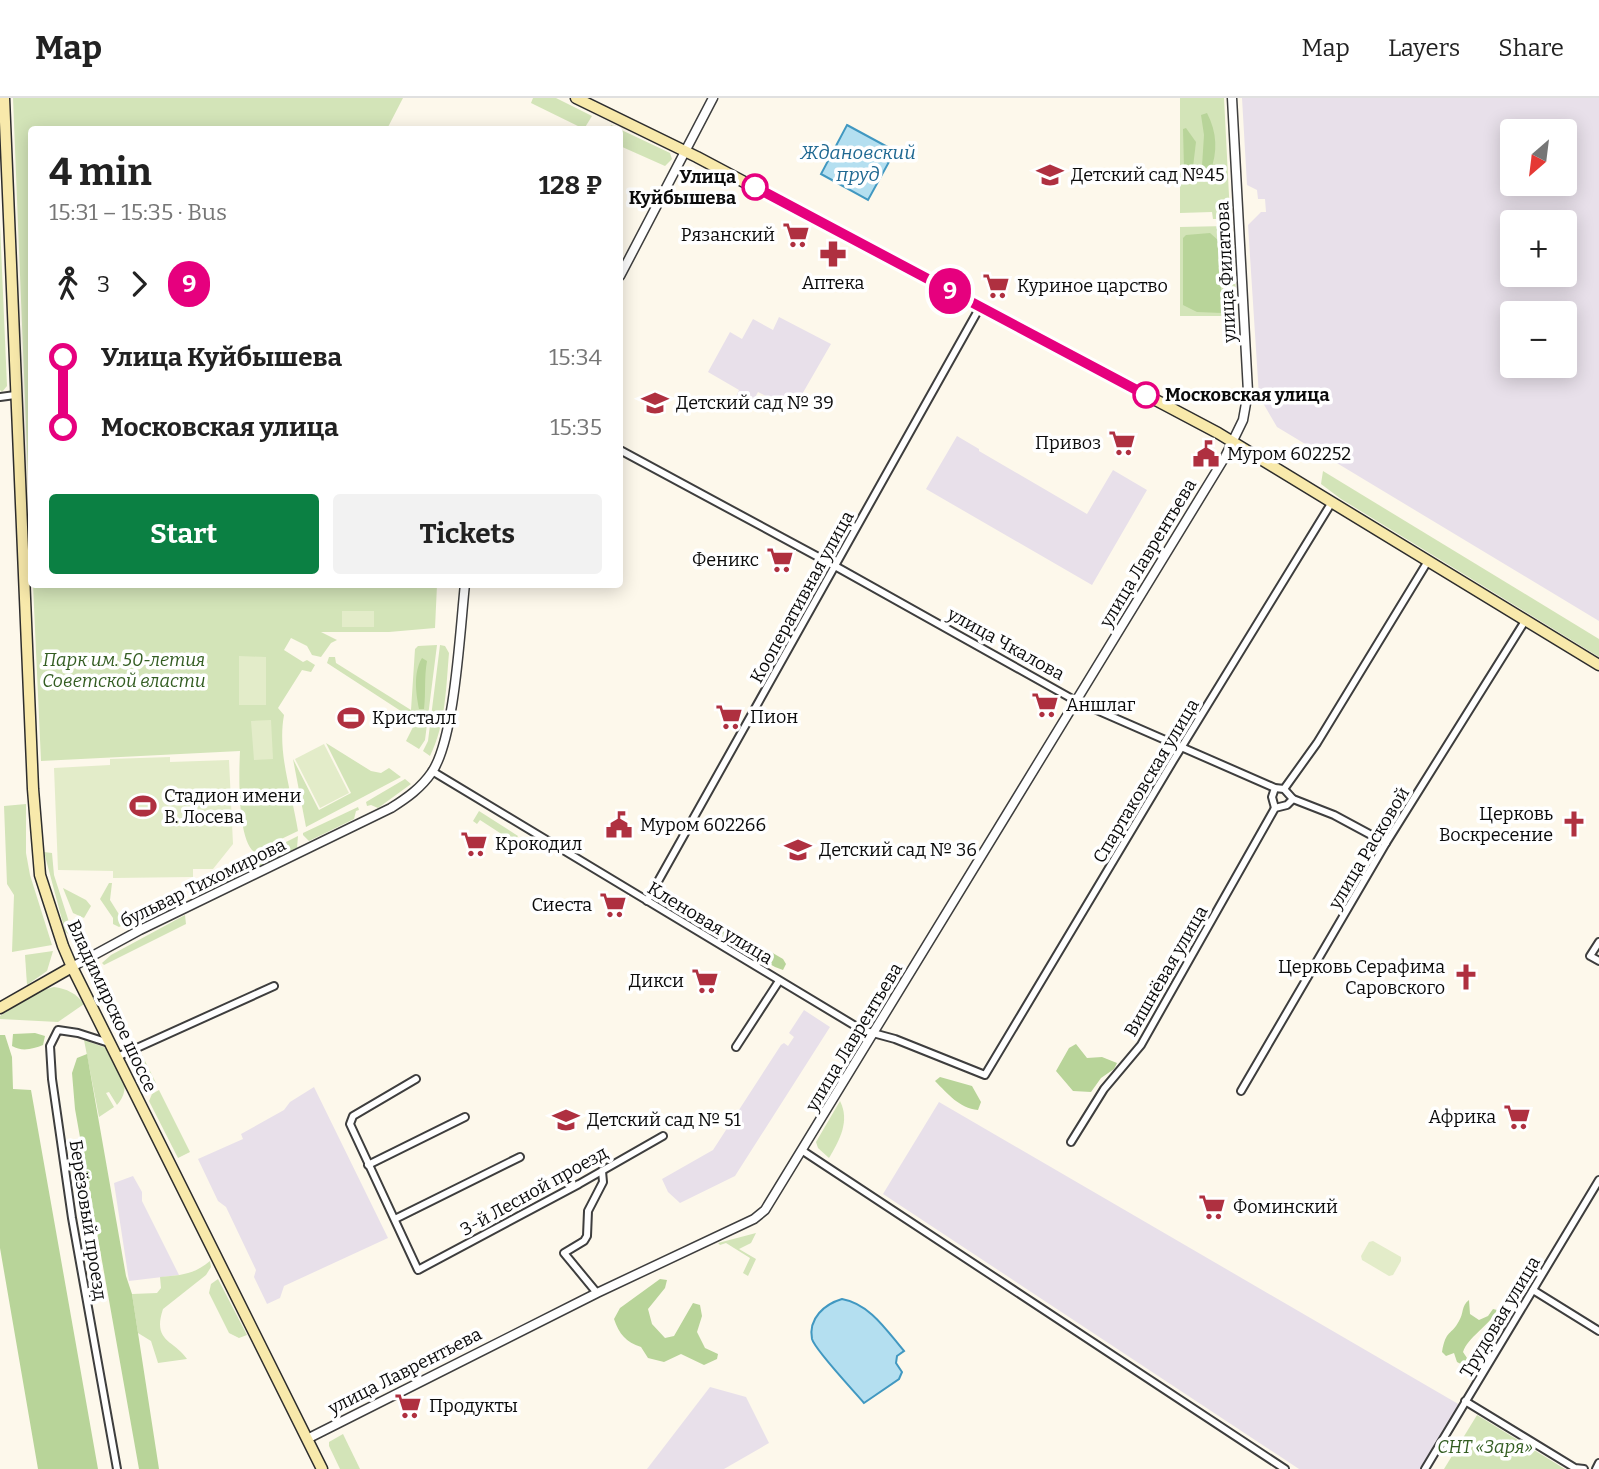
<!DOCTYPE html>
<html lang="en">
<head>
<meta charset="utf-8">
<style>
  body { margin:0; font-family:Bitter,serif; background:#f2f2f2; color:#222; height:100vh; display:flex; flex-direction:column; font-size:26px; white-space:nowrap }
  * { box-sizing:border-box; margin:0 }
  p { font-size:23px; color:#767676 }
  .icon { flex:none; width:38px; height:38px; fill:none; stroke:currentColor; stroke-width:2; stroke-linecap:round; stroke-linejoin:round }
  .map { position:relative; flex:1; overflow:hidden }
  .sheet { position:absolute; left:28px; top:28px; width:595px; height:462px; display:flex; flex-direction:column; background:#fff; border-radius:7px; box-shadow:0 4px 18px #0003 }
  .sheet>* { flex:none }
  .badge { padding:0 14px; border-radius:23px; font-size:24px; line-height:46px }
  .needle { width:46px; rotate:208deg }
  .controls { position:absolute; left:1500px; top:21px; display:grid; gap:14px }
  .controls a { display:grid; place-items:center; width:77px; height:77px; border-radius:7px; background:#fff; box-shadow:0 4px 18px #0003; font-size:35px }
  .map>.badge { position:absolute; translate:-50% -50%; box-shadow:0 0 0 4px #fff }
  .legs { display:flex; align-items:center; gap:10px; height:77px; padding:0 21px; font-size:23px }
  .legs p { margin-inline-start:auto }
  .head { display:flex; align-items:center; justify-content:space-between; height:119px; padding:0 21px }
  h1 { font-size:38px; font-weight:700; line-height:52px }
  .cta { display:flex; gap:14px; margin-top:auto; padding:14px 21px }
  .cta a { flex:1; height:80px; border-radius:7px; background:#0b8043; color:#fff; font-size:28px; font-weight:700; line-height:80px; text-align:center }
  .cta a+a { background:#f2f2f2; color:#222 }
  ul { padding:0 21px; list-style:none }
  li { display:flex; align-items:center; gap:24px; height:70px; font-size:26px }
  li i { display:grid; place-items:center; width:10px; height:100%; margin:0 9px; background:currentColor }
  li i::after { content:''; width:18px; height:18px; margin:-9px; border:5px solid; border-radius:50%; background:#fff }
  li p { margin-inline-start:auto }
  li:first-child i { background:linear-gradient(#0000 50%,currentColor 0) }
  li:last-child i { background:linear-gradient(currentColor 50%,#0000 0) }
  header { display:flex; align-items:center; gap:42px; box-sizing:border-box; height:98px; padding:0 35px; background:#fff; border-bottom:2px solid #e0e0e0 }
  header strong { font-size:33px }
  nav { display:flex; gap:38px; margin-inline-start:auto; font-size:24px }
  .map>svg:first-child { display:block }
  .industrial { fill:#e8e0ea; fill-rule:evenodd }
  .green { fill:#d3e4b8 }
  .forest { fill:#b8d499 }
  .pitch { fill:#e3ecc9 }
  .water { fill:#b4dff0; stroke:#4198c1; stroke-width:2 }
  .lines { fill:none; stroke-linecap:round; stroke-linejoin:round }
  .minor-casing { stroke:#3e3e3e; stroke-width:10 }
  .tertiary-casing { stroke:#3e3e3e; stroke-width:11 }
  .secondary-casing { stroke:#2d2d2d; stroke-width:13 }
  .minor { stroke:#fff; stroke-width:6 }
  .tertiary { stroke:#fff; stroke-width:8 }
  .secondary { stroke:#f8e9ab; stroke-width:10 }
  .line-1-casing { stroke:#fff; stroke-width:16 }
  .line-1 { stroke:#e6007e; stroke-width:10 }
  .stop-1-dot { fill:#fff; stroke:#e6007e; stroke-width:3.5 }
  .labels { text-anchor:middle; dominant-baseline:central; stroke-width:7; stroke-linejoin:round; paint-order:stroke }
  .poi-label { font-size:18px; fill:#0b0b0b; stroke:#fff; text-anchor:start }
  .stop-label { font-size:18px; font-weight:bold; fill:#0b0b0b; stroke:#fff; text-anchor:end }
  .street-label { font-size:18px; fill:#0b0b0b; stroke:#fff }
  .park-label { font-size:18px; font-style:italic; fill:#335d22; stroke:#fff }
  .water-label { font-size:19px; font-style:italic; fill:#206992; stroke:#fff }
</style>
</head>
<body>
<header>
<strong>Map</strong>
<nav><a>Map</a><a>Layers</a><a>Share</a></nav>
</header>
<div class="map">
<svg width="1599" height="1371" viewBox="0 0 1599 1371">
  <rect width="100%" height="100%" fill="#fdf8eb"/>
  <g class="industrial">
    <path d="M1242 0H1599V523L1277 329 1259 298 1248 127 1261 114H1266L1265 101H1258L1257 92 1247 87ZM1512 33H1564V86H1512ZM1512 124H1564V177H1512ZM1564 215V268H1512V215Z"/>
    <polygon points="779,219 831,246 793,312 758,294 752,305 745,301 741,307 734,303 739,292 708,274 730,234 742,241 753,221 773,232"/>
    <polygon points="957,338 979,351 979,353 1087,416 1113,372 1147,392 1092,487 926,391"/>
    <polygon points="804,912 830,929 735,1078 680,1105 668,1094 662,1081 713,1052 781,947 784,945 788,948 794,939 789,935"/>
    <polygon points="314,989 388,1140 284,1188 280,1200 267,1206 254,1179 256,1172 226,1109 218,1103 198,1061 243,1041 241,1036 284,1012 290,1004"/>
    <polygon points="939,1004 1460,1307 1421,1371 1299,1371 883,1096"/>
    <polygon points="133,1078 142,1094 142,1103 179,1177 129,1183 114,1085"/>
    <polygon points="710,1289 746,1299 769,1345 724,1371 647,1371"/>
  </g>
  <g class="green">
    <polygon points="13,0 403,0 387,31 32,32 31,454"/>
    <polygon points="533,0 556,0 592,18 584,31 531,5"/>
    <polygon points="1180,0 1224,0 1230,117 1225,121 1213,121 1212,114 1180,115"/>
    <polygon points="611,27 670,55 672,61 665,68 620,48 620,32 609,31"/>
    <polygon points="0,126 7,288 2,294 0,292"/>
    <polygon points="1226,128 1231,131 1238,218 1180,218 1180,129"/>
    <polygon points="1323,373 1599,541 1599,559 1341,401 1321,386"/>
    <path d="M33 487H437L435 530 389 534H321L337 542 331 545 321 559 312 557 307 548 291 540 284 552 303 564 307 562 315 567 311 574 302 572 278 610 284 617C277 655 292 695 298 733L254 754C237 740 239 674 240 653L41 663Z"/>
    <polygon points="437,547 425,642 419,651 406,643 413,629 410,619 327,565 329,559 335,559 336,565 411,612 415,551 418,548"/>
    <path d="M440 547 445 548 449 555C446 589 446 626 430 658L423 653 428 643Z"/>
    <polygon points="326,645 371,673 381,675 389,670 401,679 306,729 293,661 319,712 351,695"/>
    <polygon points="405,681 411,686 378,710 371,707 367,708 366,704"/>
    <polygon points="26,706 26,755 30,777 52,847 12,854 14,797 7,786 4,708"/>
    <polygon points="358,709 359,712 356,713 354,721 309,743 303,737 303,735"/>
    <polygon points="479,713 518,738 514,744 480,722 477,726 473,723"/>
    <polygon points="298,738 297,750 201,797 195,795 218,778"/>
    <polygon points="44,754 52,755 54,777 75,843 65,833"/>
    <polygon points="109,785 112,785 110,802 125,826 119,829 113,826 113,820 100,801"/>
    <polygon points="63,790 86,802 91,808 84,820 73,815"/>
    <polygon points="185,817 186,826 104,867 102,865 111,857"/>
    <polygon points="53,853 47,873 27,887 25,857"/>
    <path d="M54 889C67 891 76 895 84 906L58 924 0 921V918L39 893Z"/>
    <path d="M84 942 109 951C119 970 134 988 117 1007L109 994 106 995 114 1009 99 1019Z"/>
    <polygon points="141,955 156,985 148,988 140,986 127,960"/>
    <polygon points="159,992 190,1054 178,1060 149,1003 152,996"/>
    <path d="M840 1003C850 1023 840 1041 829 1060L818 1050 816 1044Z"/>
    <polygon points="756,1135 751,1145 739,1151 756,1161 748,1178 743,1175 750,1160 726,1145 720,1147 718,1145"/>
    <path d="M210 1163 211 1169 206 1177 163 1211C152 1244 174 1242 187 1261L158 1265 151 1243 138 1235 132 1196 157 1195 161 1190 160 1179C181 1177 193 1177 210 1163Z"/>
    <polygon points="218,1181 247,1237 239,1240 229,1235 209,1195 211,1186"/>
    <polygon points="1477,1317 1565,1371 1444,1371"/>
    <polygon points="343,1336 360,1371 340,1371 329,1348 329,1344"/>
  </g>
  <g class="forest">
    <path d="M1207 15C1217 34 1218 54 1210 74L1204 72 1202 68 1204 37 1201 17Z"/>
    <polygon points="1186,30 1196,44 1193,69 1184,70 1183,31"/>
    <polygon points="1210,135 1219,143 1222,215 1197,214 1183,207 1183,140 1186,137"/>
    <path d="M422 560 427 563C424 580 426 594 424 611H419C416 595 413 575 422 560Z"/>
    <polygon points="673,800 681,802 783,861 786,866 783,872 775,869 672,809 669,804"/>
    <path d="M35 935 45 938 43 947C33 951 22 954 12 948L13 936Z"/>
    <polygon points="0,937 5,937 12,959 13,991 31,992 98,1371 38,1371 0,1150"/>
    <polygon points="1076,946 1087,960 1102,959 1117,965 1114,971 1101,980 1091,994 1073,993 1056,973 1069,950"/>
    <polygon points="87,956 126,1178 132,1196 159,1371 139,1371 75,1011 72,975 77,960"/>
    <path d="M940 979 972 988 981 1004 978 1012C959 1010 948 996 935 983Z"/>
    <path d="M660 1181 667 1182 665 1190 648 1211 652 1226 665 1240 674 1238 693 1205 700 1207 702 1218 697 1234 705 1250 718 1256 717 1261 704 1267 681 1256 664 1264 648 1260 641 1249C626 1244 619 1236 614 1221L620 1210Z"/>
    <path d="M1469 1202 1470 1216 1479 1222 1488 1218 1493 1211 1497 1212C1488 1229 1468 1239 1463 1254L1467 1260 1463 1267 1457 1264 1454 1255 1446 1258 1442 1254C1446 1231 1451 1238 1459 1223 1464 1215 1461 1208 1469 1202Z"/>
  </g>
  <g class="pitch">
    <rect x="342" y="513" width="32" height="16"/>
    <polygon points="239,558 266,559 266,607 239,607"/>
    <polygon points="271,622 273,661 254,662 251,623"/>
    <polygon points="324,646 349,695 320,710 295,661"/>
    <polygon points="170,659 170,664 229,662 233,746 213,771 193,771 193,779 113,780 113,773 58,772 54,670 110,667 110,661"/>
    <polygon points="1373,1143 1401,1159 1401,1163 1393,1177 1389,1178 1362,1162 1361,1158 1369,1144"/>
  </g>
  <g class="water">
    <polygon points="847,27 895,53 868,102 821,76"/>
    <path d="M842 1201C870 1206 887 1233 904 1253L897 1258 896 1265 902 1274 899 1281 864 1305C854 1293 815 1252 812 1241 808 1220 825 1206 842 1201Z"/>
  </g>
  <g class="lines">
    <g class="minor-casing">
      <g id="minor">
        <polyline points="0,299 15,297"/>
        <polyline points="620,352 835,468 1076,603 1275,690 1284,691 1293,701 1334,717 1386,745"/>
        <polyline points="432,673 862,932 895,941 985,977 1173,663 1332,404"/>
        <polyline points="1275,690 1272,699 1275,710"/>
        <polyline points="1284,691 1317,645 1428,463"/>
        <polyline points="647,803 980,209"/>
        <polyline points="1599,844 1590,858 1599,863"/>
        <polyline points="109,945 78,935 58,932 50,948 52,981 72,1120 117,1371"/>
        <polyline points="736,949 779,883"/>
        <polyline points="117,959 274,888"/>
        <polyline points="416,981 353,1018 350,1026 418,1172 579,1086 663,1038"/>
        <polyline points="1241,993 1386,745 1525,523"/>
        <polyline points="1071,1044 1104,991 1141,947 1275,710 1287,707 1293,701"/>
        <polyline points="803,1053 1285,1371"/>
        <polyline points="368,1067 465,1019"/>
        <polyline points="395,1121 520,1059"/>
        <polyline points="1533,1192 1599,1233"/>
        <polyline points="597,1195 564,1155 584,1143 587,1138 588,1113 603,1084 602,1073"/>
        <polyline points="1465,1303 1575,1370 1584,1371"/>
        <polyline points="1425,1371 1599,1082"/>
        <polyline points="1596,1371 1599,1365"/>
      </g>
    </g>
    <g class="tertiary-casing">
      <g id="tertiary">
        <polyline points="620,178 713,0"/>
        <path d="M72 869 140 832 391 710C407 700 421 690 432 674 455 640 460 531 465 486"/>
        <polyline points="307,1341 597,1195 754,1121 765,1112 1225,359 1243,322 1248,294 1232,0"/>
      </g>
    </g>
    <g class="secondary-casing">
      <g id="secondary">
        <polyline points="4,0 33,691 40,777 63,848 72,869 322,1371"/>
        <polyline points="576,0 697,59 1218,335 1599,567"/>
        <polyline points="0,910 72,869"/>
      </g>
    </g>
    <use href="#minor" class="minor"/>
    <use href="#tertiary" class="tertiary"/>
    <use href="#secondary" class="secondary"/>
  </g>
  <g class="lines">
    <g class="line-1-casing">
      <polyline id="line-1" points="755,89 1146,297"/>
    </g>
    <use href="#line-1" class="line-1"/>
  </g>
  <defs>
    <g id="school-bare" transform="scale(2.1)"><path d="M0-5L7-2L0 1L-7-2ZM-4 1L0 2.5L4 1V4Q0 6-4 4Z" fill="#af3040" stroke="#fff" stroke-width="2.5" paint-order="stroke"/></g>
    <g id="supermarket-bare" transform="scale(2.1)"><path d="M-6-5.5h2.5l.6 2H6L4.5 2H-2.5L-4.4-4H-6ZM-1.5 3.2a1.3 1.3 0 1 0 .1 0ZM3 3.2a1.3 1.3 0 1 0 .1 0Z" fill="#af3040" stroke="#fff" stroke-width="2.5" paint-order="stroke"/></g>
    <g id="pharmacy-bare" transform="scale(2.1)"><path d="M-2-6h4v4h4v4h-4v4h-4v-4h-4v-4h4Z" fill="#af3040" stroke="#fff" stroke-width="2.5" paint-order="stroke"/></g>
    <g id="civic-bare" transform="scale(2.1)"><path d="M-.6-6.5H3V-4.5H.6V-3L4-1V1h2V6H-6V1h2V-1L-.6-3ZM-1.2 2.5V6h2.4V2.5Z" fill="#af3040" stroke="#fff" stroke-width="2.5" paint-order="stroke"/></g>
    <g id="stadium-bare" transform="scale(2.1)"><path d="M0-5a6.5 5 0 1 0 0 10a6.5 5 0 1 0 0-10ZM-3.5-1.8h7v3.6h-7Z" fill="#af3040" stroke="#fff" stroke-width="2.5" paint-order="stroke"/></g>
    <g id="church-bare" transform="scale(2.1)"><path d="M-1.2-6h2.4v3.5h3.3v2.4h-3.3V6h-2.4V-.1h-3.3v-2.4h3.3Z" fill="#af3040" stroke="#fff" stroke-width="2.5" paint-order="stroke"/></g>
  </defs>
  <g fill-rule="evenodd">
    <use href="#school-bare" x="1050" y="77"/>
    <use href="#supermarket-bare" x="796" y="137"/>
    <use href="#pharmacy-bare" x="833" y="156"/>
    <use href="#supermarket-bare" x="996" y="188"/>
    <use href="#school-bare" x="655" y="305"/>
    <use href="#supermarket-bare" x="1122" y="345"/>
    <use href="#civic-bare" x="1206" y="356"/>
    <use href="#supermarket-bare" x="780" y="462"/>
    <use href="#supermarket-bare" x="1045" y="607"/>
    <use href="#supermarket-bare" x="729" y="619"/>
    <use href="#stadium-bare" x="351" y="620"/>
    <use href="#stadium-bare" x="143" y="708"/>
    <use href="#church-bare" x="1574" y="726"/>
    <use href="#civic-bare" x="619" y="727"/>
    <use href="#supermarket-bare" x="474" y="746"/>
    <use href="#school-bare" x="798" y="752"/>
    <use href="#supermarket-bare" x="613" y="807"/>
    <use href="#church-bare" x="1466" y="879"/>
    <use href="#supermarket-bare" x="705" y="883"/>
    <use href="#supermarket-bare" x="1517" y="1019"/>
    <use href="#school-bare" x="566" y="1022"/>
    <use href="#supermarket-bare" x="1212" y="1109"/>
    <use href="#supermarket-bare" x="408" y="1308"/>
  </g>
  <g class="stop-1-dot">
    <circle cx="755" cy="89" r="12"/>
    <circle cx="1146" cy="297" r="12"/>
  </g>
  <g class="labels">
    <g class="poi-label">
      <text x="1071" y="77">Детский сад №45</text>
      <text x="775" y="137" text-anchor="end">Рязанский</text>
      <text x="833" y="185" text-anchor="middle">Аптека</text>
      <text x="1017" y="188">Куриное царство</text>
      <text x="676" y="305">Детский сад № 39</text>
      <text x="1101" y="345" text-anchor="end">Привоз</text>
      <text x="1227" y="356">Муром 602252</text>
      <text x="759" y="462" text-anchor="end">Феникс</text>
      <text x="1066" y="607">Аншлаг</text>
      <text x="750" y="619">Пион</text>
      <text x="372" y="620">Кристалл</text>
      <text x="164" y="698">Стадион имени<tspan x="164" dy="21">В. Лосева</tspan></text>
      <text x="1553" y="716" text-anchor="end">Церковь<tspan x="1553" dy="21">Воскресение</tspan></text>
      <text x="640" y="727">Муром 602266</text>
      <text x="495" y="746">Крокодил</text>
      <text x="819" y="752">Детский сад № 36</text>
      <text x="592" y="807" text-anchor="end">Сиеста</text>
      <text x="1445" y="869" text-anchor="end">Церковь Серафима<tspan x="1445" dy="21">Саровского</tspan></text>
      <text x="684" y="883" text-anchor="end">Дикси</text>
      <text x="1496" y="1019" text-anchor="end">Африка</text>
      <text x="587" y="1022">Детский сад № 51</text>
      <text x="1233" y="1109">Фоминский</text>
      <text x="429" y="1308">Продукты</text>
    </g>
    <g class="stop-label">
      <text x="736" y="79">Улица<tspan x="736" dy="21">Куйбышева</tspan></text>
      <text x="1165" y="297" text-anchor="start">Московская улица</text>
    </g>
    <g class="street-label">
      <text transform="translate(1226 174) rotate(-93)">улица Филатова</text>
      <text transform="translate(1148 455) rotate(-59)">улица Лаврентьева</text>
      <text transform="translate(802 499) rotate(-61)">Кооперативная улица</text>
      <text transform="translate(1006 546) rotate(29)">улица Чкалова</text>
      <text transform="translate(1146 683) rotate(-59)">Спартаковская улица</text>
      <text transform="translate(1369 750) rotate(-59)">улица Расковой</text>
      <text transform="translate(203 785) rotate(-26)">бульвар Тихомирова</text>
      <text transform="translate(710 825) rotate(31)">Кленовая улица</text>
      <text transform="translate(1166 873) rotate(-60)">Вишнёвая улица</text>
      <text transform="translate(112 908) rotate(65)">Владимирское шоссе</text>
      <text transform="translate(854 939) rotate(-59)">улица Лаврентьева</text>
      <text transform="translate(534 1093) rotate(-29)">3-й Лесной проезд</text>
      <text transform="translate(88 1122) rotate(81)">Берёзовый проезд</text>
      <text transform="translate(1500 1219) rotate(-59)">Трудовая улица</text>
      <text transform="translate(405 1273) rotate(-27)">улица Лаврентьева</text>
    </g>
    <g class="park-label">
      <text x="124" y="562">Парк им. 50-летия<tspan x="124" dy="21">Советской власти</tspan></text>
      <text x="1485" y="1349">СНТ «Заря»</text>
    </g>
    <g class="water-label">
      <text x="858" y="54">Ждановский<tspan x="858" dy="22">пруд</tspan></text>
    </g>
  </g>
</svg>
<div class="controls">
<a><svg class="needle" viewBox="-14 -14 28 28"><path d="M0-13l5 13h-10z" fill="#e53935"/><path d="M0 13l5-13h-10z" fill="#767676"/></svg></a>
<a>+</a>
<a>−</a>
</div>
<b class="badge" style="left:950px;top:193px;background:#e6007e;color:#fff">9</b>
<section class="sheet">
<div class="head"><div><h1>4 min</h1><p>15:31 – 15:35 · Bus</p></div><b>128 ₽</b></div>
<div class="legs"><svg class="icon" aria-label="walk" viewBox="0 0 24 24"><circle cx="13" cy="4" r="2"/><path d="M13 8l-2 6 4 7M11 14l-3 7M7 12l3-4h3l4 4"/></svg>3<svg class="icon" aria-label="forward" viewBox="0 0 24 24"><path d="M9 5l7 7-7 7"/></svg><b class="badge" style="background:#e6007e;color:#fff">9</b></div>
<ul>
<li><i style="color:#e6007e"></i><b>Улица Куйбышева</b><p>15:34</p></li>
<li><i style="color:#e6007e"></i><b>Московская улица</b><p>15:35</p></li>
</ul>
<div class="cta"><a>Start</a><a>Tickets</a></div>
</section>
</div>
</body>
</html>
